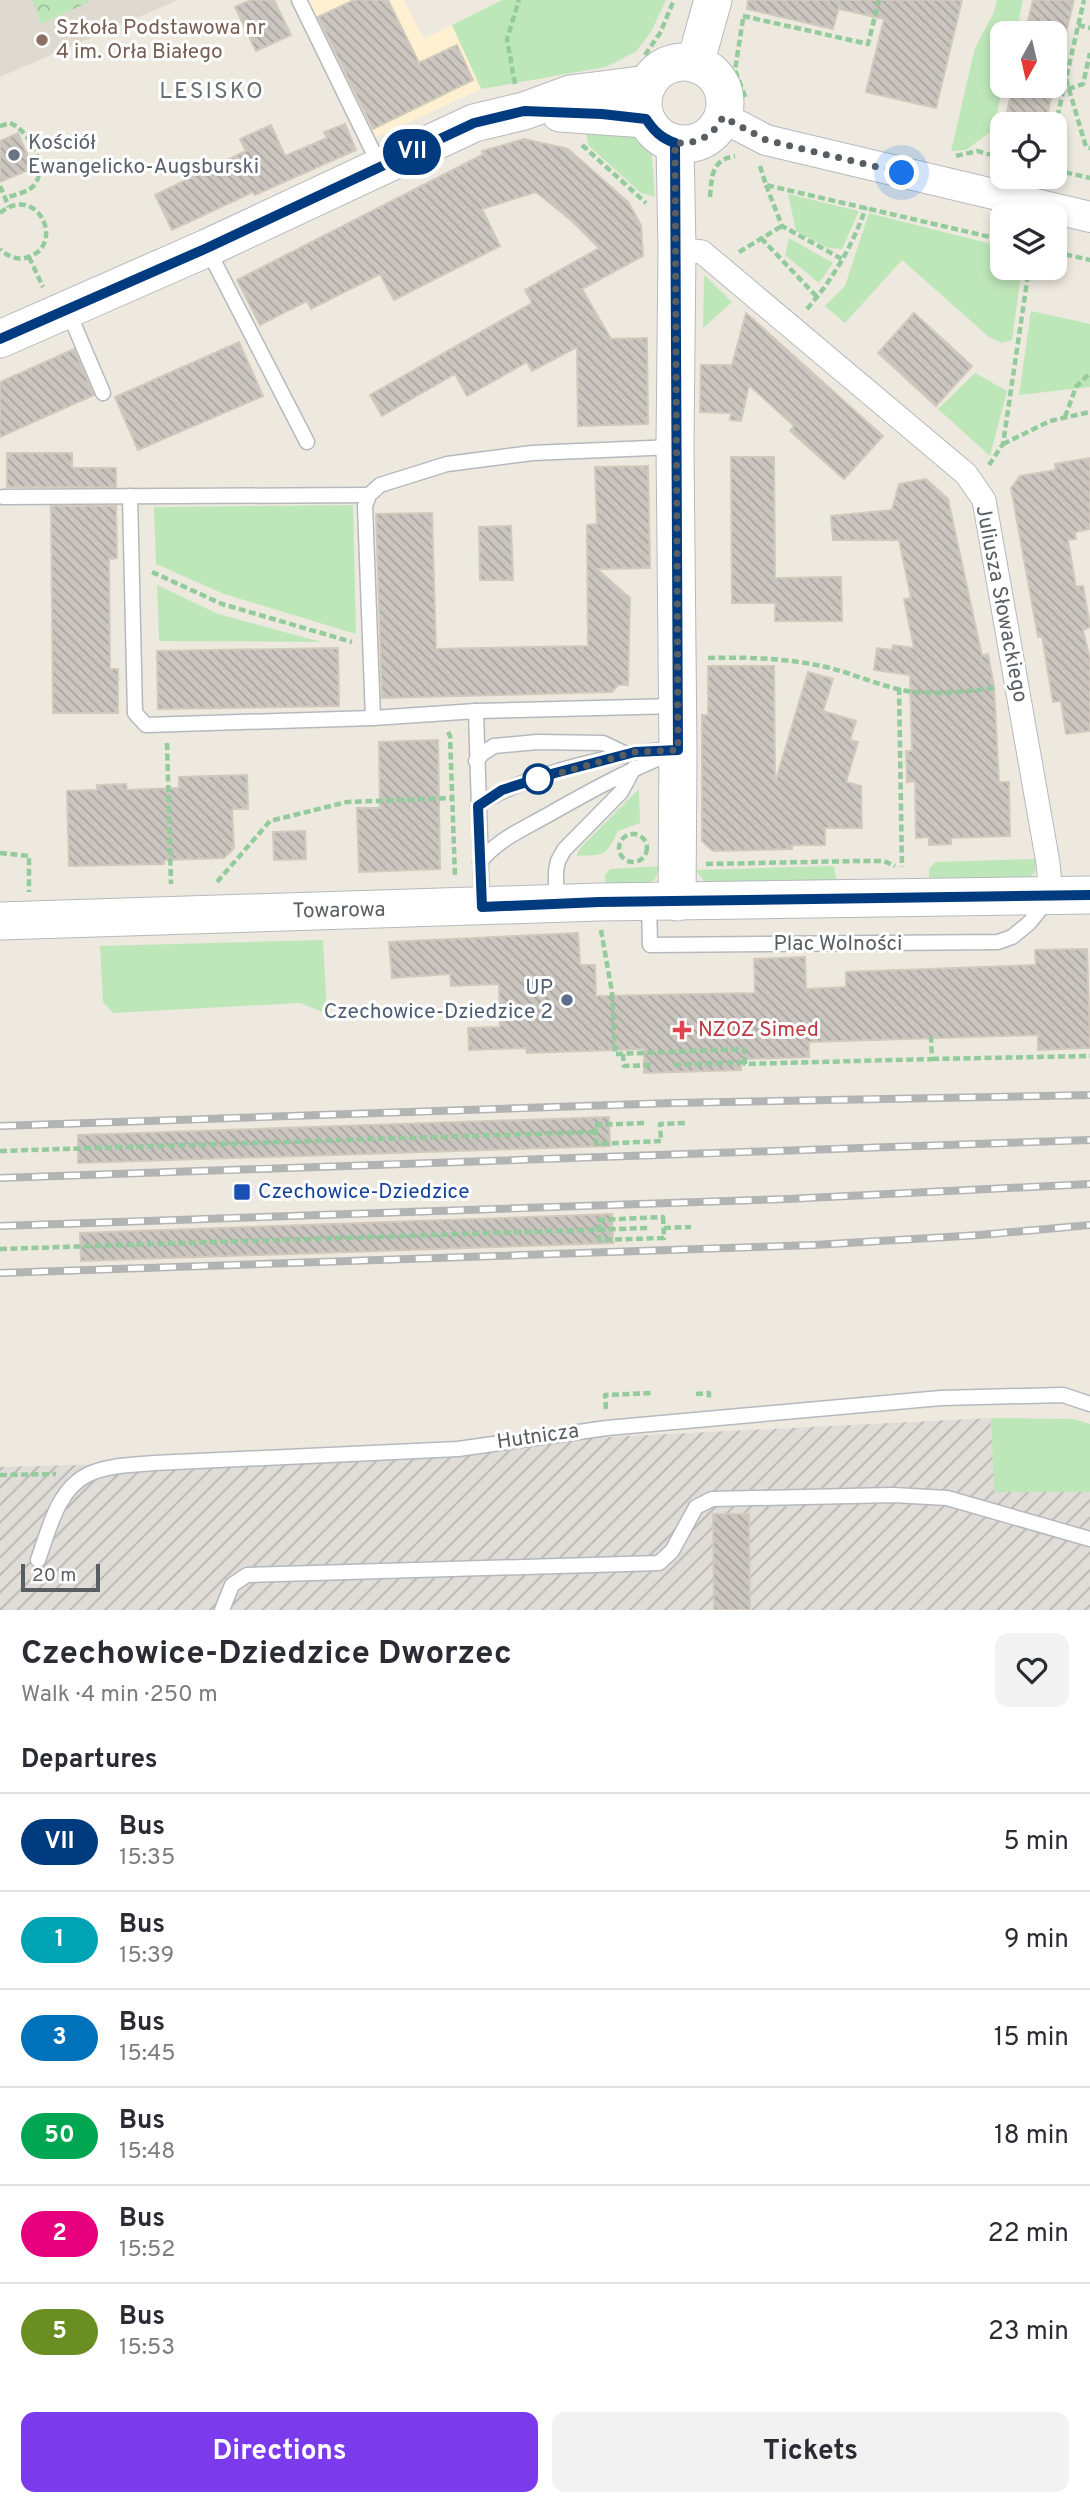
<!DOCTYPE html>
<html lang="en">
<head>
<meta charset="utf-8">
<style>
  body { margin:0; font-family:Overpass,sans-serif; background:#f2f2f3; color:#2b2b33; height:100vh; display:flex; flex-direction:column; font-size:26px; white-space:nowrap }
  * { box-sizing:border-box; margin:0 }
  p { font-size:23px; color:#7c7c81 }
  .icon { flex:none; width:38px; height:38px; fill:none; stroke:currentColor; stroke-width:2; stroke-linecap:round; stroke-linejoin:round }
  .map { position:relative; height:1610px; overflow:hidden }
  .panel { display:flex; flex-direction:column; background:#fff; flex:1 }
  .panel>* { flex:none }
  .badge { padding:0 14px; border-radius:23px; font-size:24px; line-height:46px }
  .needle { width:46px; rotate:188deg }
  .tools { position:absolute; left:990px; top:21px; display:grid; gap:14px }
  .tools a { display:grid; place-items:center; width:77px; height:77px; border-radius:14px; background:#fff; box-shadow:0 4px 10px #0003; font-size:35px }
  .scale { position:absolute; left:21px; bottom:18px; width:79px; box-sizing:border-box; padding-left:7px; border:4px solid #585e62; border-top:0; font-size:19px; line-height:24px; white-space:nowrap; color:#585e62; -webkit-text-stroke:5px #fff; paint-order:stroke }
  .you { position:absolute; width:35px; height:35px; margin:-18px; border:5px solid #fff; border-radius:50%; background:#1a73e8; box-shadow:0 0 0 10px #1a73e833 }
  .map>.badge { position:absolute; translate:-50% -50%; box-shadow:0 0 0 4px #fff }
  h2 { padding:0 21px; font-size:26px; line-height:63px }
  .round { display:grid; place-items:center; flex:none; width:74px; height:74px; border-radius:14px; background:#f2f2f3 }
  .overview { display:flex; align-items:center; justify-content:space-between; height:119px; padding:0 21px }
  h1 { font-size:33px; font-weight:700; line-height:52px }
  .action { display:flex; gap:14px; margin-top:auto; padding:14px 21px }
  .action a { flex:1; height:80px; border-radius:14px; background:#7c3aed; color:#fff; font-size:28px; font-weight:700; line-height:80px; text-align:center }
  .action a+a { background:#f2f2f3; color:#2b2b33 }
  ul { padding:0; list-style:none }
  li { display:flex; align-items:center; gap:21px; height:98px; padding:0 21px; border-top:2px solid #e1e1e2 }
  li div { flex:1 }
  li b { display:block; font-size:26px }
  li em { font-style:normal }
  li .badge { min-width:77px; font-weight:700; text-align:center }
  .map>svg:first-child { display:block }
  .commercial { fill:#fff0d2 }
  .industrial { fill:url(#industrial-furrows) }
  .education { fill:#dfdad0 }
  .grass { fill:#bee7b9 }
  .park { fill:url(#park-crowns) }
  .building { fill:url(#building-back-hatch); stroke:#d2c9bd; stroke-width:2 }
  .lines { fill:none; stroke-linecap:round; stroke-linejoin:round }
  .service-casing { stroke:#b5b9be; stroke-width:17 }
  .pedestrian-casing { stroke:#b5b9be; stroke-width:25 }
  .minor-casing { stroke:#b5b9be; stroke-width:32 }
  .tertiary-casing { stroke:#b5b9be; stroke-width:39 }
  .path { stroke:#93cb9d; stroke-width:4.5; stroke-dasharray:7 3.5; stroke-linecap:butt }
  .service { stroke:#fff; stroke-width:14 }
  .pedestrian { stroke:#fff; stroke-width:23 }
  .minor { stroke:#fff; stroke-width:30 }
  .tertiary { stroke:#fff; stroke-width:37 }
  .rail-casing { stroke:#b2b3b3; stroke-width:8 }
  .rail { stroke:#fff; stroke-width:5; stroke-dasharray:16; stroke-linecap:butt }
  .line-casing { stroke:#fff; stroke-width:16 }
  .line { stroke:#003b80; stroke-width:10 }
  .walk { stroke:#585e62; stroke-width:7; stroke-dasharray:0 12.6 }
  .education-dot { fill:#8d6e63; stroke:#fff; stroke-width:2.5 }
  .worship-dot { fill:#6b7280; stroke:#fff; stroke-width:2.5 }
  .stop-dot { fill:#fff; stroke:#003b80; stroke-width:3.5 }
  .service-dot { fill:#5c6f8a; stroke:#fff; stroke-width:2.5 }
  .health-dot { fill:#e0444e; stroke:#fff; stroke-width:2.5 }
  .transit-dot { fill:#1a4fb4; stroke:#fff; stroke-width:2.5 }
  .labels { text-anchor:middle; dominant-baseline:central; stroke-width:6; stroke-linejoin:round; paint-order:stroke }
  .education-label { font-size:21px; fill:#785e54; stroke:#fff; text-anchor:start }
  .worship-label { font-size:21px; fill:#5b616d; stroke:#fff; text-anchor:start }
  .street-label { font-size:21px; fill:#585e62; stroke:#fff }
  .service-label { font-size:21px; fill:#4e5e75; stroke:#fff; text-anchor:end }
  .health-label { font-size:21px; fill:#be3a42; stroke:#fff; text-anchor:start }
  .transit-label { font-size:21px; fill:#164399; stroke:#fff; text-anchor:start }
  .neighbourhood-label { font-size:23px; letter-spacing:2px; fill:#697074; stroke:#fff }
</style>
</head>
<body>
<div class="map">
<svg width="1090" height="1610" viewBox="0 0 1090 1610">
  <defs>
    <pattern id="industrial-furrows" width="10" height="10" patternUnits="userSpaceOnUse" patternTransform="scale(1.75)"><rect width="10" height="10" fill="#e0dcd7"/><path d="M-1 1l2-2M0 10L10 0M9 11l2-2" fill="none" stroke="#b8b6b2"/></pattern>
    <pattern id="park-crowns" width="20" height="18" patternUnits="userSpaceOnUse" patternTransform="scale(1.75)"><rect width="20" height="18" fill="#bee7b9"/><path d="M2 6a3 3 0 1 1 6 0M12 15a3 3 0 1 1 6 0" fill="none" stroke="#9dbe9a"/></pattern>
    <pattern id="building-back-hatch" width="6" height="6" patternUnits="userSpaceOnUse" patternTransform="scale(1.75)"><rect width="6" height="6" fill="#cac5bf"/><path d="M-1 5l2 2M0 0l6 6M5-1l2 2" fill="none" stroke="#a7a39f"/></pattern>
  </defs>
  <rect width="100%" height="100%" fill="#ede9df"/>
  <polygon class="commercial" points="306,0 404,0 424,39 452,25 481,89 372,139"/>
  <polygon class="industrial" points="991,1418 994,1492 1090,1492 1090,1610 0,1610 0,1467 452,1455 590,1438"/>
  <polygon class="education" points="0,0 178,0 0,77"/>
  <g class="grass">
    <polygon points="502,0 666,0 652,30 637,51 606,67 481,89 452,25"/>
    <polygon points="997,0 1023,0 1016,33 1003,33 1003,86 993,130 966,150 951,151 975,48 994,12"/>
    <polygon points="585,125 639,135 651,146 655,197 641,193 588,145"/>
    <polygon points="788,194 859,211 842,249 828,248 796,231"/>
    <polygon points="869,213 1003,247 1003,268 1022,268 1012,340 1002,343 989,337 902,260 845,323 825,306 845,286"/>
    <polygon points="789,238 833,263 819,283 785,255"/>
    <polygon points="704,275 732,302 703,328"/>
    <polygon points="1031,311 1090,324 1090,387 1019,395"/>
    <polygon points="975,373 1007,391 990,456 938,409"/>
    <polygon points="353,505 356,634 224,594 156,564 154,507"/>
    <polygon points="157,585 218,614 321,642 159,641"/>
    <path d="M639 789 640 823 618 831C604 859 605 854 576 856L581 847Z"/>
    <polygon points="1036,859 1035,872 1026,881 929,879 929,869 935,862"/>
    <polygon points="661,866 654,880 648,884 605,886 605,875 610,869"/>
    <polygon points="834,866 836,878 839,882 711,884 703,880 696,870"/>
    <polygon points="323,940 327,1014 300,1003 113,1013 103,1002 100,946"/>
    <polygon points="991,1418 1074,1419 1090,1424 1090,1492 994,1492"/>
  </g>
  <polygon class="park" points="32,0 88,0 89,2 41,24"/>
  <g class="building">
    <polygon points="251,0 274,0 291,35 256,51 235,7"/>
    <polygon points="354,0 388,0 419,63 457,45 473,80 373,129 318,17"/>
    <polygon points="748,0 962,0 936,108 866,92 884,19 839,9 840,3 833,29 747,9"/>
    <polygon points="1033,0 1074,0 1066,33 1025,33"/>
    <polygon points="1013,86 1054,86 1045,124 1004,124"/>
    <polygon points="345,124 356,150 255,195 253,192 172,230 155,195 246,151 240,139 271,125 285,156 327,138 324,132"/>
    <polygon points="18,133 33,168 0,182 0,141"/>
    <polygon points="524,139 568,149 628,202 641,225 643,256 582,289 611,339 647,338 648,424 578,426 577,347 532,371 527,362 467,396 455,374 382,416 370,395 532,303 525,290 599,248 572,221 536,192 482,209 500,246 394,300 380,274 311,309 307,301 260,325 237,280 484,154 482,151"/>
    <polygon points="746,313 883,436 844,479 790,431 794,426 749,385 741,421 730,420 731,413 700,412 701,365 732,365"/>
    <polygon points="914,313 972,366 936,406 878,353"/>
    <polygon points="239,342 263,396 138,450 115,397"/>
    <polygon points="74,349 94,395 0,437 0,382"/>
    <polygon points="7,453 72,453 72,468 116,468 116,487 7,487"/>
    <polygon points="731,457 774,457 775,578 841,577 842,621 775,621 775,603 732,603"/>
    <polygon points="1090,458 1090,529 1075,532 1076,539 1068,540 1076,587 1083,586 1090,627 1083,630 1090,659 1090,731 1066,734 1061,701 1053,702 1042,636 1038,637 1011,488 1020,476 1056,470 1055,464"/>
    <polygon points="648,466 650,568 597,569 630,598 628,685 618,685 612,692 382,698 376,514 432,513 436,649 588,646 587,525 597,524 595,467"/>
    <polygon points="926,479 948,499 982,656 988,654 994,686 999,782 1009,782 1010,836 951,838 951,844 929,845 929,837 916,838 915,781 907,782 906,751 912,751 910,675 874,670 877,648 892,650 893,645 914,648 904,599 911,598 899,540 833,540 831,516 892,510 899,484"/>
    <polygon points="51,506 116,506 117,558 109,559 110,669 118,669 118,713 53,713"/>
    <polygon points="511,526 513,580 480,580 479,527"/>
    <polygon points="338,648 339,706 158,709 157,651"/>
    <polygon points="708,666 774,666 775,783 808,672 833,679 823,711 856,721 850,740 858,742 846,782 861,786 862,828 825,828 825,845 792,845 792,849 713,851 702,841 702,715 708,715"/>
    <polygon points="438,740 440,869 359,872 357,808 380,808 379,742"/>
    <polygon points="247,775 248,809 232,809 234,848 224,858 164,860 164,864 69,866 67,791 97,790 97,785 126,784 127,790 179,788 179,777"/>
    <polygon points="305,831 306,859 274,860 273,832"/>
    <polygon points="578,933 580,965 595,965 596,996 755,993 754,959 805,957 806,989 846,987 846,972 1036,965 1035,950 1087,949 1090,1048 1038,1050 1038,1035 809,1042 809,1057 741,1059 741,1070 644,1073 644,1049 527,1053 526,1048 469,1050 468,1028 500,1027 499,984 451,986 450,974 392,978 389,942"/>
    <polygon points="609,1117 610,1146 78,1163 78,1135"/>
    <polygon points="612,1214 613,1243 81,1261 80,1233"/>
    <polygon points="713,1514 749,1514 750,1610 714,1610"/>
  </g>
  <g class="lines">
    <g class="service-casing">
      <g id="service">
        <polyline points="299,0 380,166"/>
        <polyline points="207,248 307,442"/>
        <polyline points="68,311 103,393"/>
        <polyline points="130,496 135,713 146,725 373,718 365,506 369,495 380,485 447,464 532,453 674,447"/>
        <polyline points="3,497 369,495"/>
        <polyline points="476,711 482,906"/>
        <polyline points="373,718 476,711 676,706"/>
        <polyline points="476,761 483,753 494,746 537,742 603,743 626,754"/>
        <path d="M478 806C514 778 624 750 670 750"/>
        <path d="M480 862C497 840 523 829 546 816 590 791 630 769 677 751"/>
        <polyline points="556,902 556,871 558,861 564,850 621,792 634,768"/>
        <polyline points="649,903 650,945 998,942 1012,937 1029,923 1047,901"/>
        <path d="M38 1560C49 1530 57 1489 89 1474 108 1465 133 1465 154 1463L458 1449 607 1428 941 1398 1063 1395 1090 1404"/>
        <polyline points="222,1610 232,1585 247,1575 659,1563 672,1551 696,1507 712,1499 893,1495 947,1498 1090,1539"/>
      </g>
    </g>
    <g class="pedestrian-casing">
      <polyline id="pedestrian" points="677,249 702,252 966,474 984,500 1048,863 1051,896"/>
    </g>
    <g class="minor-casing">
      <polyline id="minor" points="722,117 766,140 1090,217"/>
    </g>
    <g class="tertiary-casing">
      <g id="tertiary">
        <circle cx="684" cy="103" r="41"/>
        <polyline points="695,64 713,0"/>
        <polyline points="560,113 646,119"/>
        <polyline points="675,143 677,249 675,446 678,750 677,902"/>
        <polyline points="0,339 207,248 474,123 524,111 570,94 648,84"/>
        <polyline points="0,921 599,902 1090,895"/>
      </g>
    </g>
    <g class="path">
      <polyline points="743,16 868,44 879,0"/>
      <polyline points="743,19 735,70 746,99"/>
      <polyline points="1078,25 1090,28"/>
      <polyline points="645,55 660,33 674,0"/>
      <polyline points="1066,79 1086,147 1090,148"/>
      <polyline points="515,84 507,39 519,0"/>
      <polyline points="1068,89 1083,84 1090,53"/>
      <path d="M0 126 10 123C29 130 48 167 35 184 30 192 14 195 5 198"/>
      <polyline points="1055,127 1084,0"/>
      <polyline points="582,145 646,203"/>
      <polyline points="956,156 977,151 1003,158"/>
      <polyline points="760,166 766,185 1003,240"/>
      <polyline points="1055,170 1090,178"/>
      <polyline points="766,185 782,226 842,259"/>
      <polyline points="0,186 9,207"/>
      <path d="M710 197C712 176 711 160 735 156"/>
      <path d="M0 213C38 181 68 248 25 258 16 260 7 256 0 249"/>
      <polyline points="761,238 817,297"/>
      <polyline points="739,252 782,226"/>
      <polyline points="1055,252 1090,260"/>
      <polyline points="29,257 43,287"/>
      <path d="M807 309C833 279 853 245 866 207"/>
      <polyline points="1065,417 1076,387 1090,373"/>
      <polyline points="1003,444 1050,421 1090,412"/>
      <polyline points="989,465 1003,444 1029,268"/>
      <polyline points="152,572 222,604 352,642"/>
      <path d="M708 658C747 657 787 658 826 667 856 674 883 688 914 692 942 695 968 691 995 688"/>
      <polyline points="899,688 902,867"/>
      <polyline points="448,732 450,736 455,876"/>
      <polyline points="167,743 171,884"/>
      <circle cx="633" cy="848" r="14"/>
      <polyline points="0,853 29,856 29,892"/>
      <polyline points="706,864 858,861 884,861 895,866"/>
      <polyline points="217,882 270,821 347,802 453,798"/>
      <polyline points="601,930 612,992 615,1054 744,1049 745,1064 932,1059 931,1037"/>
      <polyline points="623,1054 624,1066 651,1065"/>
      <polyline points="932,1059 1090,1056"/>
      <polyline points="674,1065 745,1062"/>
      <polyline points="644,1123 595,1125 596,1144 661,1141 660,1124 688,1123"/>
      <polyline points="0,1151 595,1132"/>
      <polygon points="663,1217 664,1238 599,1240 599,1220"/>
      <polyline points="664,1228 691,1227"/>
      <polyline points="0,1249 648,1228"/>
      <polyline points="696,1394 709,1393 709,1400"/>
      <polyline points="606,1409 605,1395 653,1393"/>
      <polyline points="0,1475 56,1474"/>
    </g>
    <use href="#service" class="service"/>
    <use href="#pedestrian" class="pedestrian"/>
    <use href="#minor" class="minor"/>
    <use href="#tertiary" class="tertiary"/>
    <g class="rail-casing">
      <g id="rail">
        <polyline points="0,1126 672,1103 1090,1095"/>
        <polyline points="0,1178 1090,1140"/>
        <polyline points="0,1226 787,1199 1090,1184"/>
        <polyline points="0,1273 814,1245 980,1235 1090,1225"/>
      </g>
    </g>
    <use href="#rail" class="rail"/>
  </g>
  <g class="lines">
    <g class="line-casing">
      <path id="line" d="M0 339 207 248 474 123 524 111 602 114 646 119C654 131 661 138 675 143L678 750 635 752 555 773 502 790 478 806 482 907 599 902 1090 895"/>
    </g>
    <use href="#line" class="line"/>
    <path class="walk" d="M538 779 635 752 678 750 675 143C698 144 712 137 723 117L766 140 902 173"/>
  </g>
  <circle class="education-dot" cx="42" cy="40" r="7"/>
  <circle class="worship-dot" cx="14" cy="155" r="7"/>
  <circle class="stop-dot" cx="538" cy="779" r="14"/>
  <circle class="service-dot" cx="567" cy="1000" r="7"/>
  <path class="health-dot" d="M678.5 1019.5h7v7h7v7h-7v7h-7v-7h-7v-7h7z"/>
  <rect class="transit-dot" x="233" y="1183" width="18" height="18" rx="3.5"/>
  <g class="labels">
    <g class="education-label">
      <text x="56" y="28">Szkoła Podstawowa nr<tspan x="56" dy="24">4 im. Orła Białego</tspan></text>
    </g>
    <g class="worship-label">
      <text x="28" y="143">Kościół<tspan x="28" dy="24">Ewangelicko-Augsburski</tspan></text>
    </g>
    <g class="street-label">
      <text transform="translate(1001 604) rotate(79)">Juliusza Słowackiego</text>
      <text transform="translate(339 911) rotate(-1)">Towarowa</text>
      <text x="838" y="944">Plac Wolności</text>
      <text transform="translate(538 1437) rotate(-8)">Hutnicza</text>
    </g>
    <g class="service-label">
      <text x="553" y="988">UP<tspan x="553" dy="24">Czechowice-Dziedzice 2</tspan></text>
    </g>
    <g class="health-label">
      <text x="698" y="1030">NZOZ Simed</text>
    </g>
    <g class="transit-label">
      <text x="258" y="1192">Czechowice-Dziedzice</text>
    </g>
    <g class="neighbourhood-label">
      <text x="212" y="92">LESISKO</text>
    </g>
  </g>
</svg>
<div class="tools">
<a><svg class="needle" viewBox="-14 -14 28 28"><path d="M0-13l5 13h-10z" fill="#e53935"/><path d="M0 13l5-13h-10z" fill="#7c7c81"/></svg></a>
<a><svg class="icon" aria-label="locate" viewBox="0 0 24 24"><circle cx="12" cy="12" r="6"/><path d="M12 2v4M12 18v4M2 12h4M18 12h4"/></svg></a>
<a><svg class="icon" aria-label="layers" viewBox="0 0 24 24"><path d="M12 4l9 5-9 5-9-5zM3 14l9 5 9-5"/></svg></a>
</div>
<div class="scale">20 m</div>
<div class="you" style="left:902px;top:173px"></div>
<b class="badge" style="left:412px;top:152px;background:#003b80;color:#fff">VII</b>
</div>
<section class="panel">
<div class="overview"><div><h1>Czechowice-Dziedzice Dworzec</h1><p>Walk · 4 min · 250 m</p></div><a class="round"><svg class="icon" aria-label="heart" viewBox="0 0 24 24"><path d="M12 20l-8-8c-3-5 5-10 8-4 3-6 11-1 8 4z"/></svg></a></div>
<h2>Departures</h2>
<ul>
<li><span class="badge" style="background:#003b80;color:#fff">VII</span><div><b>Bus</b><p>15:35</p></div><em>5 min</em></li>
<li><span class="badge" style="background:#00a3b4;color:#fff">1</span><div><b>Bus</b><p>15:39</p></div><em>9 min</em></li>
<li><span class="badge" style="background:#0072bc;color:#fff">3</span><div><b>Bus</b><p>15:45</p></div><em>15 min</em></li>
<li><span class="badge" style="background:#00a651;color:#fff">50</span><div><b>Bus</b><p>15:48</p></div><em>18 min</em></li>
<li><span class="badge" style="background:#e6007e;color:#fff">2</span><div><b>Bus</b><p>15:52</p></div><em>22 min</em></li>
<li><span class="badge" style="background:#6b8e23;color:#fff">5</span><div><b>Bus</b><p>15:53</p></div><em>23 min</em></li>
</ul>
<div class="action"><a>Directions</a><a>Tickets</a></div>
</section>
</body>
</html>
